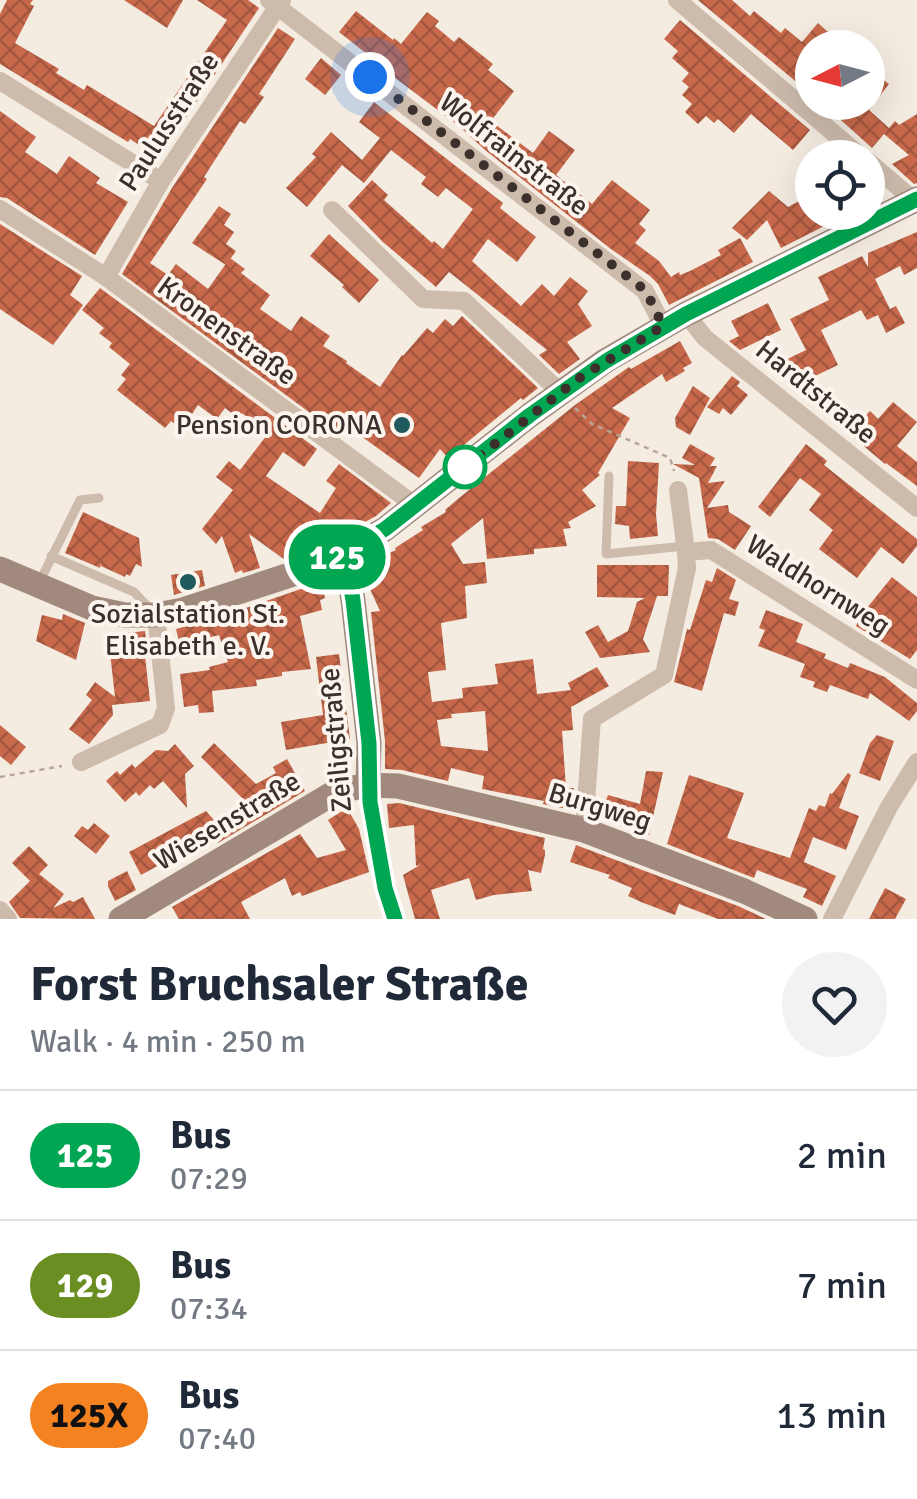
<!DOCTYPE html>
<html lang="en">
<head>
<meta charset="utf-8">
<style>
  body { margin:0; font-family:Signika,sans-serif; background:#f2f2f3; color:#1f2937; height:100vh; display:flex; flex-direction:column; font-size:38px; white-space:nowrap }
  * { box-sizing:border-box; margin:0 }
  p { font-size:32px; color:#747a83 }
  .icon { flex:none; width:55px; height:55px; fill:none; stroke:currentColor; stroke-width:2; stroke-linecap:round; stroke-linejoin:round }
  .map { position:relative; height:919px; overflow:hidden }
  .panel { display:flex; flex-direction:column; background:#fff; flex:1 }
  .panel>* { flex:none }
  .badge { padding:0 20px; border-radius:32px; font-size:35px; line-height:65px }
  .needle { width:65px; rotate:264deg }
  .tools { position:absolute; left:795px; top:30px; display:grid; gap:20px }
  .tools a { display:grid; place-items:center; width:90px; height:90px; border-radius:50%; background:#fff; box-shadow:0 10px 40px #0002; font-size:50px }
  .you { position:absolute; width:50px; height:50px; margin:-25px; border:8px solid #fff; border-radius:50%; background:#1a73e8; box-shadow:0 0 0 15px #1a73e833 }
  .map>.badge { position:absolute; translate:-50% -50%; box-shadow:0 0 0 5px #fff }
  .round { display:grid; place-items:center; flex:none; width:105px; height:105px; border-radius:52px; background:#f2f2f3 }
  .head { display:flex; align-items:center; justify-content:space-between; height:170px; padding:0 30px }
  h1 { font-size:48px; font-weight:700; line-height:75px }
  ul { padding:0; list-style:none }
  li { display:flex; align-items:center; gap:30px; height:130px; padding:0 30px; border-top:2px solid #e0e1e3 }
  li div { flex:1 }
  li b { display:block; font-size:38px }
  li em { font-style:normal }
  li .badge { min-width:110px; font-weight:700; text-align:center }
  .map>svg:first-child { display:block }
  .building { fill:url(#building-cross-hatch); fill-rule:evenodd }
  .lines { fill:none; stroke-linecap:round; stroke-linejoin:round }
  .path { stroke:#b9a596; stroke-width:2.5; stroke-dasharray:5 5; stroke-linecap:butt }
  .lane { stroke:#cdbbac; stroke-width:9 }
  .street { stroke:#cdbbac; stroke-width:18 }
  .secondary { stroke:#a18a7d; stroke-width:25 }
  .line-casing { stroke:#fff; stroke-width:22 }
  .line { stroke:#00a651; stroke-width:15 }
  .walk { stroke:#3b302b; stroke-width:10; stroke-dasharray:0 18 }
  .poi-dot { fill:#1f5a5e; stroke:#fbf5ee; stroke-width:4 }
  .stop-dot { fill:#fff; stroke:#00a651; stroke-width:5 }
  .labels { text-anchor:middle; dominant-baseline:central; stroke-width:8; stroke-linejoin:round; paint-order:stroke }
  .street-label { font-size:28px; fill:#3b302b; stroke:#fbf5ee }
  .poi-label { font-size:28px; fill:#3b302b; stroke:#fbf5ee; text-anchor:end }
</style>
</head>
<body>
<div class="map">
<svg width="917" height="919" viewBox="0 0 917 919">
  <defs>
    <pattern id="building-cross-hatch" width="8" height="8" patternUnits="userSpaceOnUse" patternTransform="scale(2.5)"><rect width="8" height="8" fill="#c8694b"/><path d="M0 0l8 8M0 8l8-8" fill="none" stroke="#a4573f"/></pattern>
  </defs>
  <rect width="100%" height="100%" fill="#f4ebe1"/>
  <g class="building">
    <polygon points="7,0 33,0 30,4 34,6 15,43 59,69 56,73 84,90 87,85 154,126 227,20 197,0 248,0 259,8 159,158 130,139 128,142 0,64 0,14"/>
    <polygon points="124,0 183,0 167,28"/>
    <polygon points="698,0 732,0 750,16 754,11 781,33 785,28 802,42 818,23 837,40 830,48 812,48 812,95"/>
    <polygon points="356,11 393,40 394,38 401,44 427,12 439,21 435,26 454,42 459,37 493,64 488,70 514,91 491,121 492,122 533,153 549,131 575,150 556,175 592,204 612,180 650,210 639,224 646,230 635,243 659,261 671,277 679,272 680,275 690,271 721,255 718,250 740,238 753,262 669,305 658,284 650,276 611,249 485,150 459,126 366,56 367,54 339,32"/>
    <polygon points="680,20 810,130 793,150 751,114 734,133 718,119 714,123 706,116 698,124 685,112 692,104 682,95 689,87 682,81 689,73 672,58 678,51 664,39"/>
    <polygon points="278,28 295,39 259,94 264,97 245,124 240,121 204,177 207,179 150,263 168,275 176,264 208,289 230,258 245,269 241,273 270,295 260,309 291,331 301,316 330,336 323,346 347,361 346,363 380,387 402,355 403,356 427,328 433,333 445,319 453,326 462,316 538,388 523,400 521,398 448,458 440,449 419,478 343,423 336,432 122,274 172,188"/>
    <polygon points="321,58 341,75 325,95 305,79"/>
    <polygon points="868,68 889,84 869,110 889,128 895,121 899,125 917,114 917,183 914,184 892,164 909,155 884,134 872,148 821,102 868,102"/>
    <polygon points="374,102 503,203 500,208 536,237 517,262 488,239 472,261 521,306 542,284 554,296 570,277 588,291 578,304 592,326 567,342 580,359 559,374 539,355 547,350 463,283 449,272 436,287 383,242 348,206 372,180 388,195 384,200 432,243 434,241 443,249 473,209 446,188 438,197 421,184 426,177 391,150 364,183 342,165 307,207 286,188 316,157 312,154 331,132 362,160 380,138 359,122"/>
    <polygon points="0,111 36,137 25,152 57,174 69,156 100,178 96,183 128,202 95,255 7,198 0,197"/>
    <polygon points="769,191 788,207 809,196 812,203 812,212 852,212 781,248 767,220 747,240 732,228"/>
    <polygon points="219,206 231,214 224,225 234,232 226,244 236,251 226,265 192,243"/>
    <polygon points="0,224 82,276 70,295 83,305 53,345 0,309"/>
    <polygon points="917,232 917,268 904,275 900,266 875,279 890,309 896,306 905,323 886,333 878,315 867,320 861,310 821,330 838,365 792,387 777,364 806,350 790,319 829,300 818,277 862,256 868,267 868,253"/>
    <polygon points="329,234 379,280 359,303 342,287 344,285 310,256"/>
    <polygon points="100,288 317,449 304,467 283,452 266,476 320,513 336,488 326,481 339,464 391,503 376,516 325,544 320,536 316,538 310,525 285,560 249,534 260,568 243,573 242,570 235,573 222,536 216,544 202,529 233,490 216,477 229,461 240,470 267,435 262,431 264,429 242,413 238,418 225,408 217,419 198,405 182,429 171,421 165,428 117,390 126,379 121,375 130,364 109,347 112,343 99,333 104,328 82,310"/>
    <polygon points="768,303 781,330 740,350 729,341 739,336 731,321"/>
    <path d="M680 341 692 363 683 368 685 371 666 382 662 374 612 408 630 418 598 473 600 475 582 490 596 506 568 522 571 528 563 529 567 546 534 549V554L487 559 483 518 451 544 463 564 485 562 487 583 465 586 467 618 441 623 446 670 428 672 432 702 463 698 462 688 498 684 495 664 533 659 537 694 571 690 568 683 597 667 609 686 571 707 573 730 562 731 566 788H574L572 808H562L543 804 544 801 482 789 484 776 451 768 448 781 402 770 385 769V741L371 612 380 611 360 567 396 550 395 548 423 530 421 527 446 512 445 510 459 498 575 405 629 367 631 369ZM485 711 488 751 441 746 437 720 452 718 451 714Z"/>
    <polygon points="732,376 740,382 737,386 748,395 731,415 723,408 719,414 707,407"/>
    <polygon points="693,386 710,398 690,435 676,427 675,418"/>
    <polygon points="893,402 917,422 897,446 917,462 917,486 886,463 885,464 834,421 846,407 862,420 870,411 878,419"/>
    <polygon points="690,444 715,458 710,466 717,466 708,483 725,481 707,508 728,505 729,512 751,526 735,550 718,539 708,538 699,478 673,464 695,465 682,458"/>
    <polygon points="806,444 827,461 824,465 917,539 917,546 903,564 881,547 857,578 819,549 833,530 809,510 821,494 800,478 770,517 758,507"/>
    <polygon points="628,461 659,463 656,514 658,536 630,539 629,526 615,524 616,506 626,506"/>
    <polygon points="83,512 139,538 142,567 136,564 130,576 126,574 125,577 101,566 101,563 100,568 65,553"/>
    <polygon points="597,565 669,565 668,596 657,596 643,639 650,652 600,658 585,632 598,625 608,642 628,631 637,602 645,598 597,597"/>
    <polygon points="717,568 736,580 729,599 739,602 735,616 724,613 702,691 674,682 687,629 690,630 706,580 712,582"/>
    <polygon points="202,570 205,586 174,595 171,575"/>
    <polygon points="892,577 917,597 917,650 910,659 856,626 862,614"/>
    <polygon points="321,582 325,598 320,600 322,610 300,616 311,669 282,672 282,676 256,680 257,686 212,691 214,712 199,713 198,705 184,707 180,674 210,670 209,667 228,662 219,635 180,645 176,629 217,618"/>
    <polygon points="766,610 803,624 796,642 826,654 824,658 848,668 850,663 885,677 917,703 917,711 909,721 870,693 868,699 830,685 827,692 813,687 815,682 800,677 805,664 758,646 765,630 759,628"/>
    <polygon points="63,614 85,623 76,660 36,641 42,615 62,620"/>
    <polygon points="145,631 148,656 145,656 150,701 112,705 113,715 89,744 69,729 92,700 86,695 95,682 115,697 109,644 118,643 117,634"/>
    <polygon points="339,654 350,739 286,750 281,722 323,715 316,657"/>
    <polygon points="0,725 26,747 11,765 0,756"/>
    <polygon points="877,735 894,741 880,781 859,773 870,743"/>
    <polygon points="214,743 256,784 276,773 273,767 287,759 305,791 218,843 214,835 141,875 129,852 206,811 214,820 247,803 201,757"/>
    <polygon points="175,744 194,766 185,774 187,808 163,781 154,789 150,785 139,796 136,792 125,802 106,781 117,771 120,775 132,764 135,768 156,750 168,751"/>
    <polygon points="646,771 663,772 649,835 600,816 608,795 640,804"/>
    <polygon points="848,773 851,775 839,808 859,816 846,850 813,837 804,862 836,876 822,906 803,897 807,889 757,870 754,878 667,844 689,775 744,793 727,838 790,858 809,808 816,811 819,805 825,807 830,793 832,794"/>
    <polygon points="399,803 545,838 543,849 545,850 545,855 541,873 528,870 532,891 494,895 476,900 469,878 431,890 440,919 415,919 403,875 420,865 416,866 414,825 389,828 387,804"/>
    <polygon points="347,808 359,829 369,872 302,896 300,892 292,896 285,878 241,902 250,919 179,919 172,907 300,834 317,858 346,850 328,820"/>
    <polygon points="94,823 110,836 96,854 74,836 82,826 88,830"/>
    <polygon points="576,845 738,906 766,919 718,919 679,904 675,915 641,902 628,896 632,888 608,878 610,875 570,862"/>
    <polygon points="29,846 48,865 39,874 64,894 53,908 70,900 73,902 83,897 95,919 20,918 9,902 30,881 12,863"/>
    <polygon points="127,871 136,890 115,901 108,886 108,881"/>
    <polygon points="885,888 906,899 895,919 869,919"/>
  </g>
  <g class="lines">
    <g class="path">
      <polyline points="575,408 592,424 670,458 674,471"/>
      <polyline points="0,777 62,766"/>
    </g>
    <g class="lane">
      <polyline points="609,476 606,554 685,546"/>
      <polyline points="51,556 134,592 152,611"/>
      <polyline points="39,583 80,500 99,498"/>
    </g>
    <g class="street">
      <polyline points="269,0 645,291 663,326"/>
      <polyline points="677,0 863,158"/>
      <polyline points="0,81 161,181"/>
      <polyline points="868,161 917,203"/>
      <polyline points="0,209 106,277 416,506"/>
      <polyline points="332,210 423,299 464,301 560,392"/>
      <polyline points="106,277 161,181 282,0"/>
      <polyline points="686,314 705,338 917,508"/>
      <polyline points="678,490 686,552"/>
      <polyline points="81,762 160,725 166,708 156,615"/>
      <path d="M368 785C371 830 381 876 395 919"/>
      <polyline points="584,830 592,719 664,675 687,568 686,552 711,550 917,680"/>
      <polyline points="0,910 8,919"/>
      <polyline points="832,919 889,807 917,762"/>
    </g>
    <g class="secondary">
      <polyline points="337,557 350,583 353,600 369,743 368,785"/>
      <polyline points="0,569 92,608 125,615 156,615 183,610 299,572 337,557 385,529 530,415 605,361 686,314 917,199"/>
      <path d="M121 919 332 794C355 785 374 785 398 786L584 830 744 891 805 919"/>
    </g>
  </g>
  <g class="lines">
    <g class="line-casing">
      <polyline id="line" points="395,919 385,888 370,802 369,743 353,600 350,583 337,557 385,529 530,415 606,361 686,314 917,199"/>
    </g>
    <use href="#line" class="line"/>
    <polyline class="walk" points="370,77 646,291 663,326 578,379 464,468 465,467"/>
  </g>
  <g class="poi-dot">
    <circle cx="402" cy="425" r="10"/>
    <circle cx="188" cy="582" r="10"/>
  </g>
  <circle class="stop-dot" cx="465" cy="467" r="20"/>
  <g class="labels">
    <g class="street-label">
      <text transform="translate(169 122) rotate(-57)">Paulusstraße</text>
      <text transform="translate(514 154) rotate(38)">Wolfrainstraße</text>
      <text transform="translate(227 331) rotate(36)">Kronenstraße</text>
      <text transform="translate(816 392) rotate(39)">Hardtstraße</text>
      <text transform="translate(818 585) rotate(32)">Waldhornweg</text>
      <text transform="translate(336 740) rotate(-95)">Zeiligstraße</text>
      <text transform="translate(600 807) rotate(17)">Burgweg</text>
      <text transform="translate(227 821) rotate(-31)">Wiesenstraße</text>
    </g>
    <g class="poi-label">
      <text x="382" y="425">Pension CORONA</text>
      <text x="188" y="614" text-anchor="middle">Sozialstation St.<tspan x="188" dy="32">Elisabeth e. V.</tspan></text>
    </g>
  </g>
</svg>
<div class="tools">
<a><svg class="needle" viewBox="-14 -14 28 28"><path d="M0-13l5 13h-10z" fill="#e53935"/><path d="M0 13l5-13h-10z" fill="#747a83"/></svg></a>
<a><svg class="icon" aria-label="locate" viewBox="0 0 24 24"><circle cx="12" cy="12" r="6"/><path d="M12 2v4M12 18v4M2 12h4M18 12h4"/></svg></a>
</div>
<div class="you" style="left:370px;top:77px"></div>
<b class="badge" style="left:337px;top:557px;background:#00a651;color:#fff">125</b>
</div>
<section class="panel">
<div class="head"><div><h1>Forst Bruchsaler Straße</h1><p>Walk · 4 min · 250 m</p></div><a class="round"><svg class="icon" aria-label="heart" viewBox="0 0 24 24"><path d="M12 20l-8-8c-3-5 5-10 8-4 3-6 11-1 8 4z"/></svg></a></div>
<ul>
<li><span class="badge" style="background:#00a651;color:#fff">125</span><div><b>Bus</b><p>07:29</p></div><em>2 min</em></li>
<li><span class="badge" style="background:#6b8e23;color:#fff">129</span><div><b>Bus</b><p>07:34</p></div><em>7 min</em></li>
<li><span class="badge" style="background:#f58220;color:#111">125X</span><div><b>Bus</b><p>07:40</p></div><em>13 min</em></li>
</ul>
</section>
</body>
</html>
